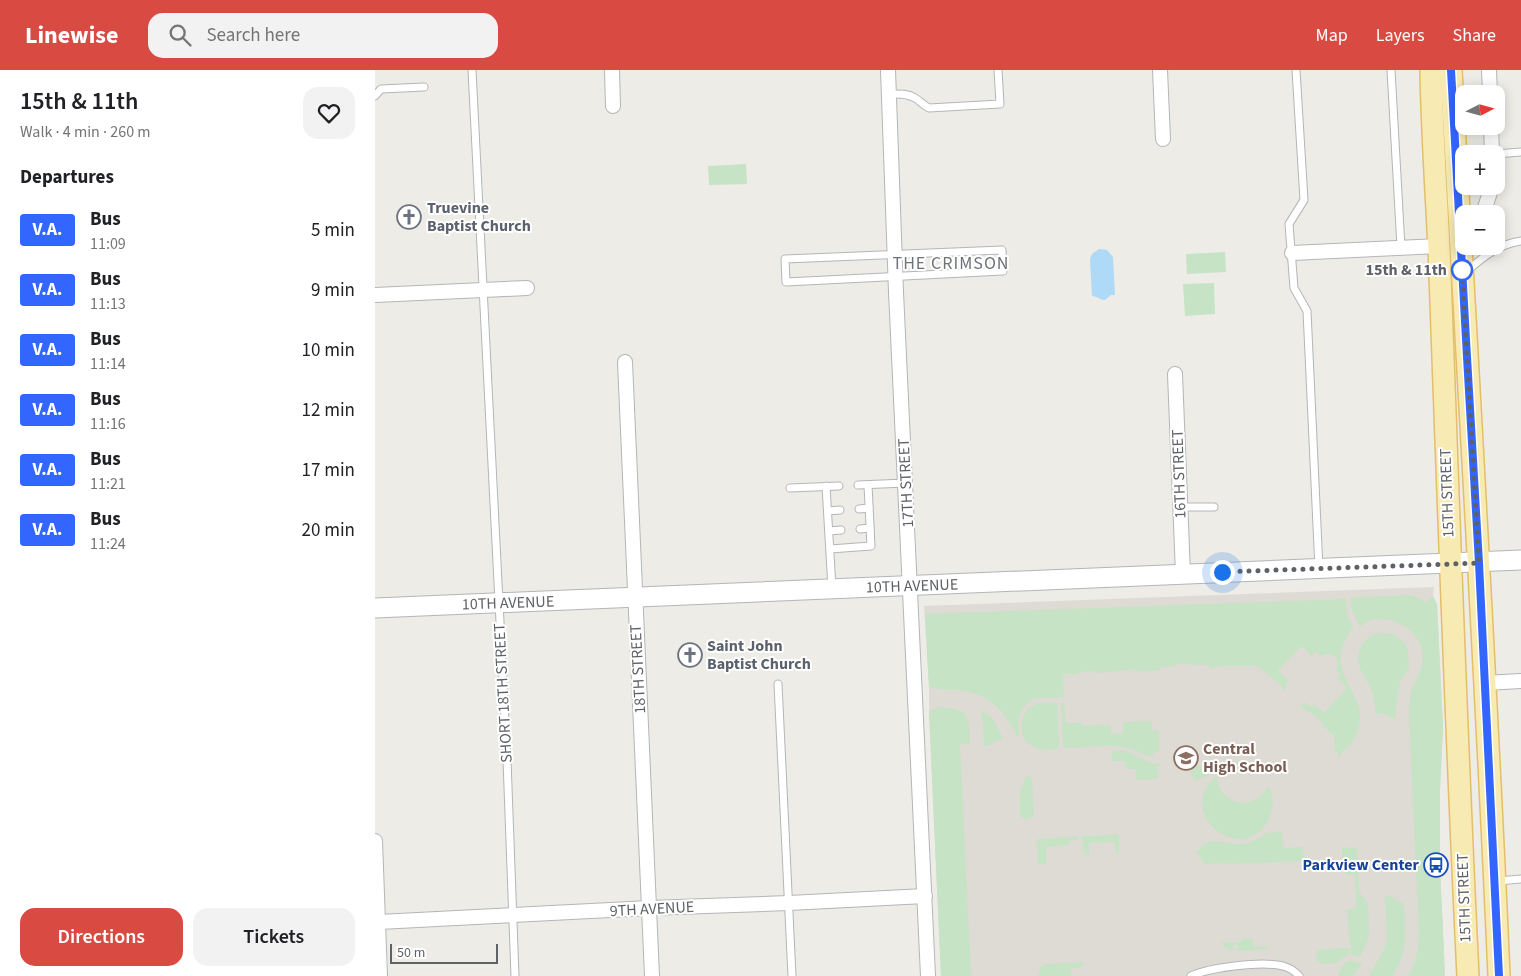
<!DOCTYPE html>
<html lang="en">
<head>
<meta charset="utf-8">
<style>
  body { margin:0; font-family:"Source Sans 3",sans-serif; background:#f2f2f2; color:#202124; height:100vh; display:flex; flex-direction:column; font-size:19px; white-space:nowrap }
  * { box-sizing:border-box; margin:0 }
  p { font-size:16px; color:#757577 }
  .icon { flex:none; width:28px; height:28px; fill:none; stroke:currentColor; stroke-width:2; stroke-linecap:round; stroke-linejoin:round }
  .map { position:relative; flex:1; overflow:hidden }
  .drawer { display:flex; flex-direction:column; background:#fff; width:375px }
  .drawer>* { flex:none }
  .badge { padding:0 10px; border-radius:4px; font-size:18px; line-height:32px }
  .needle { width:32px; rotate:84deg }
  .fabs { position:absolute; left:1080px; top:15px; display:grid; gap:10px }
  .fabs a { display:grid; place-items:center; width:50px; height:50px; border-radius:10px; background:#fff; box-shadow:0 2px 12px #0003; font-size:25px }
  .scale { position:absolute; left:15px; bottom:12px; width:108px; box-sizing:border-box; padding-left:5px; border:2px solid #5e6165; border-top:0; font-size:14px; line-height:18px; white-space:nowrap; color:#5e6165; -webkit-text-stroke:4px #fff; paint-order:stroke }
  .you { position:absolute; width:25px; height:25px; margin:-12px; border:4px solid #fff; border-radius:50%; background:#1a73e8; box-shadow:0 0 0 8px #1a73e833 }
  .map>.badge { position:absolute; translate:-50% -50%; box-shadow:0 0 0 2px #fff }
  h2 { padding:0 20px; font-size:19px; line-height:45px }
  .round { display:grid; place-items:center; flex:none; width:52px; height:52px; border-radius:15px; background:#f2f2f2 }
  .head { display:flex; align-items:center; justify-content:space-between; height:85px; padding:0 20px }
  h1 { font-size:24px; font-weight:600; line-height:38px }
  .cta { display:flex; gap:10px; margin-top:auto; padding:10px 20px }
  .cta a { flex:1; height:58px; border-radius:15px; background:#d84a42; color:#fff; font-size:20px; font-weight:600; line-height:58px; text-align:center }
  .cta a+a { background:#f2f2f2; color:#202124 }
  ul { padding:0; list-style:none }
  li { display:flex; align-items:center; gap:15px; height:60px; padding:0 20px }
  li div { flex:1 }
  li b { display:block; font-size:19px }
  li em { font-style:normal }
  li .badge { min-width:55px; font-weight:700; text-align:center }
  header { display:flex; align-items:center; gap:30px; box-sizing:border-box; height:70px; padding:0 25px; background:#d84a42; color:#fff }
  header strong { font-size:24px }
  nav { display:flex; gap:28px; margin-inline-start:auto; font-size:18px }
  .search { width:350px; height:45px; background:#f2f2f2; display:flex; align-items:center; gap:12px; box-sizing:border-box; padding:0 18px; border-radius:15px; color:#757577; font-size:19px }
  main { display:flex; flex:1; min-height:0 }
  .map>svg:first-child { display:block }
  .education { fill:#dedbd4 }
  .green { fill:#c6e3c5 }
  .water { fill:#aed9f7 }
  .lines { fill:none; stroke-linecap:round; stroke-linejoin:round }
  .lane-casing { stroke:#b3b6b9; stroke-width:9 }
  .street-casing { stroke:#b3b6b9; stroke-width:16 }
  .secondary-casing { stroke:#b2b5b9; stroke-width:21 }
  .primary-casing { stroke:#e4be6a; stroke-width:24 }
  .lane { stroke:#fff; stroke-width:7 }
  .street { stroke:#fff; stroke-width:14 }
  .secondary { stroke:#fff; stroke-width:19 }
  .primary { stroke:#f7eab2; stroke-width:21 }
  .line-casing { stroke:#fff; stroke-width:11 }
  .line { stroke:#36f; stroke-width:8 }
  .walk { stroke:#5e6165; stroke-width:5; stroke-dasharray:0 9 }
  .stop-dot { fill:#fff; stroke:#36f; stroke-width:2.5 }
  .labels { text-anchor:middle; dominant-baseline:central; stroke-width:4; stroke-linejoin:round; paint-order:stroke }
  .worship-label { font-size:16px; font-weight:bold; fill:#5b616d; stroke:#fff; text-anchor:start }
  .stop-label { font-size:16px; font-weight:bold; fill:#5e6165; stroke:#fff; text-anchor:end }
  .street-label { font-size:16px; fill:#5e6165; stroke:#fff }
  .education-label { font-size:16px; font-weight:bold; fill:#785e54; stroke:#fff; text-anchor:start }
  .transit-label { font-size:16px; font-weight:bold; fill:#164399; stroke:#fff; text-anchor:end }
  .neighbourhood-label { font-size:18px; letter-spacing:1px; fill:#6f7377; stroke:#fff }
</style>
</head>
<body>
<header>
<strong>Linewise</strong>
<div class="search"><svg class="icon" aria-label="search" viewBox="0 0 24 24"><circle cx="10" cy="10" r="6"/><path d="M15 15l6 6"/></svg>Search here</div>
<nav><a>Map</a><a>Layers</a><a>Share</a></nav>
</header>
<main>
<section class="drawer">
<div class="head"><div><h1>15th &amp; 11th</h1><p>Walk · 4 min · 260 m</p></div><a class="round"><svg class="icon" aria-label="heart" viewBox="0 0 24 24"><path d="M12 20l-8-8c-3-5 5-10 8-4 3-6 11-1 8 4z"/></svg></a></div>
<h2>Departures</h2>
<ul>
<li><span class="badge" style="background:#36f;color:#fff">V.A.</span><div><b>Bus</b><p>11:09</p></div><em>5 min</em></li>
<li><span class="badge" style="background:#36f;color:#fff">V.A.</span><div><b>Bus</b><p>11:13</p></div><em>9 min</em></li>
<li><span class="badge" style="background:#36f;color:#fff">V.A.</span><div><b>Bus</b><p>11:14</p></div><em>10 min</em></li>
<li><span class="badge" style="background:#36f;color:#fff">V.A.</span><div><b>Bus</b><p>11:16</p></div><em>12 min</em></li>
<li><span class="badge" style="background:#36f;color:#fff">V.A.</span><div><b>Bus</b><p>11:21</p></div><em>17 min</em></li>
<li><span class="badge" style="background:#36f;color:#fff">V.A.</span><div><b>Bus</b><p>11:24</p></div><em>20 min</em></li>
</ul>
<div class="cta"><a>Directions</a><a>Tickets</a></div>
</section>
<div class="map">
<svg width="1146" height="906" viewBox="0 0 1146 906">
  <rect width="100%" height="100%" fill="#eeece6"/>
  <polygon class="education" points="1059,517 1058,526 1062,534 1068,657 1065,720 1065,798 1070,906 566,906 554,642 554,617 549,536"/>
  <g class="green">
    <polygon points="371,94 372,114 334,115 333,96"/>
    <polygon points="850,182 851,202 812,204 811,184"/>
    <polygon points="839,213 840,244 810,246 808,214"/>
    <path d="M1035 525 1039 526 1051 532 1058 526 1062 534 1068 657 1065 720V798L1070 906H1033C1042 893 1043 878 1044 863L1034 647C1034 639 1034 631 1036 624 1038 614 1043 607 1046 598 1053 575 1038 558 1018 551 1006 547 993 549 985 557L976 538 975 528Z"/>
    <path d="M971 529 972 545 978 557C971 568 964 579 966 593 970 619 996 637 980 667 977 673 975 678 968 680L964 688 963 687 962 682H960L959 666 948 656 949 654 935 642 933 643 926 636 929 632 936 637 939 634 949 643 972 618 962 608 966 604 961 600C967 588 957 580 946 586L941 581 937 586 926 576 903 601 914 611 910 614 912 616 909 621 907 619 908 617 882 596H842V597L834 598V595L800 594V596L785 597V600L763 601 762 599 722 603V601L704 602 703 604H688L689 627 658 629C644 638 642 650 644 666L642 667C632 643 616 626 590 621 578 619 566 620 554 617L550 544Z"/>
    <path d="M1002 563 1017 564 1028 571 1033 579 1034 598 1026 610 1023 621 1020 649 1008 644H1001C1000 635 999 626 995 617 992 610 986 603 984 595 980 581 989 568 1002 563Z"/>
    <path d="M689 632 691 653H707L708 656 736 655V664L748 663V652L777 651V661H784V682H778L779 687C768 686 759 678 748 677 729 674 708 678 688 678L686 633Z"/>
    <path d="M682 633 684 678C677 679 668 681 661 678 657 676 651 673 649 669 644 658 647 639 659 635 666 632 675 633 682 633Z"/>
    <polygon points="563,637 577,638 590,643 594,653 595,674 585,674 596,906 566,906 554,642"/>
    <polygon points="608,641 618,649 628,668 612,676 609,675 608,653 606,643"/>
    <polygon points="749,680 779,694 785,693 785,696 782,696 783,709 761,710 761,699 750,699 750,691 737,691 737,681"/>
    <path d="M842 695V698C836 704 828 710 819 710V707H816V696Z"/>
    <polygon points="655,706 657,710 659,746 651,750 645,746 645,721 651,707"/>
    <path d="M841 706C843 711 844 719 849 724 862 739 885 733 893 716 899 726 899 738 894 749 870 798 797 746 841 706Z"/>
    <path d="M899 762H907L908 778 928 777 929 791 854 794 853 793 830 794 821 783C834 765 843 773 861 774 872 775 882 770 891 763L892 764Z"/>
    <polygon points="744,765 744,783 741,783 740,772 714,773 714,785 709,785 707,766"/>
    <polygon points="703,766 703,770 694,770 694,775 671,777 671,794 663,795 662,769"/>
    <polygon points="979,777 982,779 984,822 993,833 994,862 993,870 985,887 976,885 972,839 981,839 980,805 971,805 970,788 967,788 967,778"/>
    <path d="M1015 826 1029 834C1030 861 1034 883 1017 906H994L1009 879 1012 870 1010 827Z"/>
    <polygon points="867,869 878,869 879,877 893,876 893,879 860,881 860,879 863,879 862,874 858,876 858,881 855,881 847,874 848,870 848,872 866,872"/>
    <polygon points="974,878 974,884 961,893 947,894 942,891 942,880"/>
    <polygon points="972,891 980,891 987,894 978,906 963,906 966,897"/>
    <polygon points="709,892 707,897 695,899 696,906 663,906 665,898 670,894"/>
  </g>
  <path class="water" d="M724 179 732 180 738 187 740 225H736L730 230C725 230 722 226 717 226L715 189 717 184Z"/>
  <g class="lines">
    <g class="lane-casing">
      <g id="lane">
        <polyline points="97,0 132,690 140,906"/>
        <polyline points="921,0 929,130 914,154 919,218 932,241 944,499"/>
        <polyline points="1016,0 1026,177"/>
        <path d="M514 24C523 24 532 23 540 28 545 31 548 35 554 38L625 34 623 0"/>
        <polyline points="0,26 6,19 49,17"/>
        <polyline points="1121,84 1146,82"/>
        <polygon points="627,180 628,201 411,212 410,189"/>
        <path d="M1092 201C1108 187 1124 174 1146 171"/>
        <polyline points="483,415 531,413"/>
        <polyline points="451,416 457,518"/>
        <polyline points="415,418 464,416"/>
        <polyline points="806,437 839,437"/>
        <polyline points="484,439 494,438"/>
        <polyline points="453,441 465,440"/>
        <polyline points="485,459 495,458"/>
        <polyline points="454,461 466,460"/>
        <polyline points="455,479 496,476 493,415"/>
        <polyline points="403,614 417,906"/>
        <polyline points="1123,811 1146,809"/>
        <path d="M816 906C836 897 887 891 908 896 915 898 920 901 924 906"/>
      </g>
    </g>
    <g class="street-casing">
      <g id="street">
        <polyline points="237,0 238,36"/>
        <polyline points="513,0 521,222 553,906"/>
        <polyline points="785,0 788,69"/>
        <polyline points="1114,0 1115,24"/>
        <polyline points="1116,56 1117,84"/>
        <polyline points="1108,144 1117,116"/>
        <polyline points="917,183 1064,176"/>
        <polyline points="0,225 152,218"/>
        <polyline points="250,292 277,906"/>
        <polyline points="800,304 808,504"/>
        <polyline points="1110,613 1146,611"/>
        <polyline points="0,771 5,906"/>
        <polyline points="4,852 274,838 414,833 550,826"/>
      </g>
    </g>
    <g class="secondary-casing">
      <polyline id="secondary" points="0,538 1146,490"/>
    </g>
    <g class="primary-casing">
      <g id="primary">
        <path d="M1056 0C1057 59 1061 118 1064 178 1073 420 1081 663 1093 906"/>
        <path d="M1076 0C1093 302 1111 604 1124 906"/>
      </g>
    </g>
    <use href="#lane" class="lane"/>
    <use href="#street" class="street"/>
    <use href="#secondary" class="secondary"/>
    <use href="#primary" class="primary"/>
  </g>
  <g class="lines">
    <g class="line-casing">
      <polyline id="line" points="1076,0 1092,287 1104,493 1124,906"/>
    </g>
    <use href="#line" class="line"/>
    <polyline class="walk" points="847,502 1104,493 1087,200"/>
  </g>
  <defs>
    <g id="church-ring" transform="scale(1.25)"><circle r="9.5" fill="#fff" stroke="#6b7280" stroke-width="1.5"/><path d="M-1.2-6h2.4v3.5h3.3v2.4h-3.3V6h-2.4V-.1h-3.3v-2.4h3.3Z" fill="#6b7280"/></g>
    <g id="school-ring" transform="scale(1.25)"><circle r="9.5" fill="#fff" stroke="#8d6e63" stroke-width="1.5"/><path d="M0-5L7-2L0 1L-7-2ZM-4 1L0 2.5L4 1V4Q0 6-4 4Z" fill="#8d6e63"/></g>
    <g id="bus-ring" transform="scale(1.25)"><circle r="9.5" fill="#fff" stroke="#1a4fb4" stroke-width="1.5"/><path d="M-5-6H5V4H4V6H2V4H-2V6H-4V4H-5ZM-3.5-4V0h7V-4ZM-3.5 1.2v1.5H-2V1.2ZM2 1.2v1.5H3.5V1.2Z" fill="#1a4fb4"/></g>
  </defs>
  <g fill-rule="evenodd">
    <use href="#church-ring" x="34" y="147"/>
    <use href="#church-ring" x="315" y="585"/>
    <use href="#school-ring" x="811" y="688"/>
    <use href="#bus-ring" x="1061" y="795"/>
  </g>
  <circle class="stop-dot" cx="1087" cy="200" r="10"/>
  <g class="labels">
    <g class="worship-label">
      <text x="52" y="138">Truevine<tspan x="52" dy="18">Baptist Church</tspan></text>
      <text x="332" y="576">Saint John<tspan x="332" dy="18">Baptist Church</tspan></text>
    </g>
    <g class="stop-label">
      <text x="1072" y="200">15th &amp; 11th</text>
    </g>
    <g class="street-label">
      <text transform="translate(804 404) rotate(-92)">16TH STREET</text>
      <text transform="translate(531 413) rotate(-93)">17TH STREET</text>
      <text transform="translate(1072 423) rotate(-92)">15TH STREET</text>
      <text transform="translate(537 516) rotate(-2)">10TH AVENUE</text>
      <text transform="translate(133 533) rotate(-2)">10TH AVENUE</text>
      <text transform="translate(263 599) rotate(-93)">18TH STREET</text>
      <text transform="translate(128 623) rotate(-93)">SHORT 18TH STREET</text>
      <text transform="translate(1089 828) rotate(-92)">15TH STREET</text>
      <text transform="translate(277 839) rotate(-3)">9TH AVENUE</text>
    </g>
    <g class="education-label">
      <text x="828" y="679">Central<tspan x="828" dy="18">High School</tspan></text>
    </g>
    <g class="transit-label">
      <text x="1044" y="795">Parkview Center</text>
    </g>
    <g class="neighbourhood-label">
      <text x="576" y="193">THE CRIMSON</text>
    </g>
  </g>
</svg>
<div class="fabs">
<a><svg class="needle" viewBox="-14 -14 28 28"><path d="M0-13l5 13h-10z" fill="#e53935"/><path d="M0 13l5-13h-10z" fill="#757577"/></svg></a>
<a>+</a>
<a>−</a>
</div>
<div class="scale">50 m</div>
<div class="you" style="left:847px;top:502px"></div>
</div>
</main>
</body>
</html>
